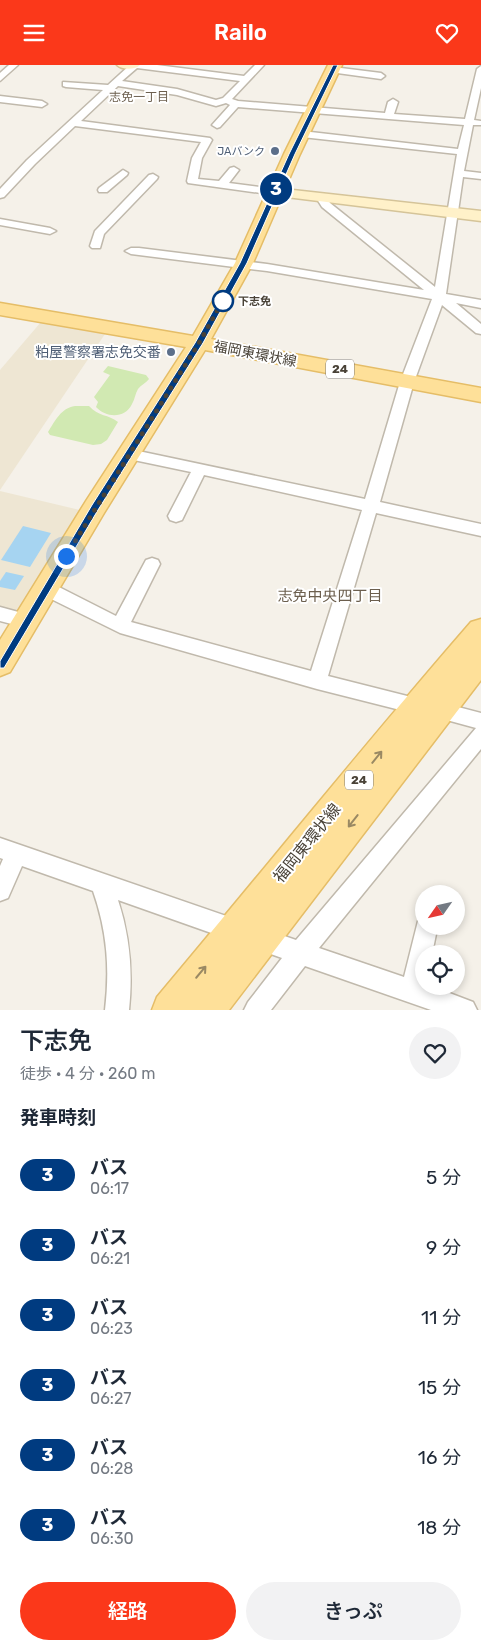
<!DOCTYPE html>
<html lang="ja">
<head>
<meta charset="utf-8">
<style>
  body { margin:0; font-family:Rubik,"Noto Sans JP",sans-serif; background:#f2f2f3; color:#1f2937; height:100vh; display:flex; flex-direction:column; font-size:19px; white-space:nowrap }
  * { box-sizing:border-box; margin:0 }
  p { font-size:16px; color:#747a83 }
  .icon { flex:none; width:28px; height:28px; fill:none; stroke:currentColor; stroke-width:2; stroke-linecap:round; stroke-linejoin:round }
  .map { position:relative; height:945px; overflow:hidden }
  .details { display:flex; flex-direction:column; background:#fff; flex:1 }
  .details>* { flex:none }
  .badge { padding:0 10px; border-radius:16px; font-size:18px; line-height:32px }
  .needle { width:32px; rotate:236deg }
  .controls { position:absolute; left:415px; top:820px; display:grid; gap:10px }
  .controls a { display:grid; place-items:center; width:50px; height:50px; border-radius:50%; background:#fff; box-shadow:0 2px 8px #0003; font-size:25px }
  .you { position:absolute; width:25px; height:25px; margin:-12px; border:4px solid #fff; border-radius:50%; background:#1a73e8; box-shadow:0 0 0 8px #1a73e833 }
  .map>.badge { position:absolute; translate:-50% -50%; box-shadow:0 0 0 2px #fff }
  h2 { padding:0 20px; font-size:19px; line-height:45px }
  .round { display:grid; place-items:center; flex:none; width:52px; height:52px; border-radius:26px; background:#f2f2f3 }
  .head { display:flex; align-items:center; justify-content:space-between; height:85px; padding:0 20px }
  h1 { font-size:24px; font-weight:600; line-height:38px }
  .button { display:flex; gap:10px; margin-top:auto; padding:10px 20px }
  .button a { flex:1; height:58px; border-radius:30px; background:#fb381a; color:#fff; font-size:20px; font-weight:600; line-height:58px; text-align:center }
  .button a+a { background:#f2f2f3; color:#1f2937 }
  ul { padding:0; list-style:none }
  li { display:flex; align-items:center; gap:15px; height:70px; padding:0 20px }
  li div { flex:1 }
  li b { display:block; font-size:19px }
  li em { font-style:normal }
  li .badge { min-width:55px; font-weight:700; text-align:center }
  header { display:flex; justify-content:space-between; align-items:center; height:65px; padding:0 20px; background:#fb381a; color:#fff; font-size:22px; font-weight:600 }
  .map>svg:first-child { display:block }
  .education { fill:#eee6d3 }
  .green { fill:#d1e9b2 }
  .water { fill:#a6d4f1 }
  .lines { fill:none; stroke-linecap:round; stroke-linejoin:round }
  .street-casing { stroke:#c0b9ac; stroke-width:3 }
  .secondary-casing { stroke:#d5c499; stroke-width:3 }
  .primary-casing { stroke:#e5bd67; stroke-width:3 }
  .street { fill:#fff; fill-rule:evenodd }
  .secondary { fill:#fff1c9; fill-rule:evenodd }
  .primary { fill:#fee099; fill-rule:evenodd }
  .oneway { stroke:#9a8963 }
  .line { fill:#003b80; stroke:#fff }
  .walk { stroke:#494237; stroke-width:5; stroke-dasharray:0 9 }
  .service-dot { fill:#5c6f8a; stroke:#fff; stroke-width:2 }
  .stop-dot { fill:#fff; stroke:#003b80; stroke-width:2.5 }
  .labels { text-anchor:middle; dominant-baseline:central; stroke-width:4; stroke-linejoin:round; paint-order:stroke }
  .far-service-label { font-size:11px; fill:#4e5e75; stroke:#fff; text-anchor:end }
  .far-stop-label { font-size:11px; font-weight:bold; fill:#494237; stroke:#fff; text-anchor:start }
  .far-neighbourhood-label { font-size:12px; fill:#6c5f4e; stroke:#fff }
  .shield { fill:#fff; stroke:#807b73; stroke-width:1 }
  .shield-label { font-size:12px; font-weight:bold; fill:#494237 }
  .service-label { font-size:14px; fill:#4e5e75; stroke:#fff; text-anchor:end }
  .street-label { font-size:14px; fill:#494237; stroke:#fff }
  .neighbourhood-label { font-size:15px; fill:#6c5f4e; stroke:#fff }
  .near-street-label { font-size:16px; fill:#494237; stroke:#fff }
</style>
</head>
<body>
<header><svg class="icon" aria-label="menu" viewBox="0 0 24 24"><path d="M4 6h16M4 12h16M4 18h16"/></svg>Railo<svg class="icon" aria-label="heart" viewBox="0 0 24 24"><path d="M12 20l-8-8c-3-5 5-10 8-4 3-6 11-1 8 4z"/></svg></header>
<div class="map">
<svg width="481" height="945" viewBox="0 0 481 945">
  <rect width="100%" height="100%" fill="#f5f1e9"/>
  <g class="education">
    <polygon points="41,257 107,266 0,425 0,305"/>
    <polygon points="0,426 84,446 31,542 15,546 0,542"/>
  </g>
  <g class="green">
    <path d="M108 301 146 310 149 314C146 318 141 320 138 324 135 329 135 334 132 339 125 354 106 353 96 342L98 337 94 332 110 310 103 307Z"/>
    <path d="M75 341H89C99 352 108 349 118 357L107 375 101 379 93 380 50 370 48 367C55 356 61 343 75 341Z"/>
  </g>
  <g class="water">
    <polygon points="23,461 51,468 30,502 1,495"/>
    <polygon points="6,507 24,511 15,525 0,522 0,516"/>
  </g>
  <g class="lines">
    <g class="street-casing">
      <g id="street">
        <polygon points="9,0 18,0 0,16 0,8"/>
        <path d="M130 0H157L244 11 255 0H264L232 34 238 36 385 48 388 37 393 34 398 37 394 49 465 54 477 4 481 1V23L474 55 481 56V60H473L464 106 481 108V114L463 112 446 229 481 235V243L456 238 481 259V269L476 268 442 240 414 317 380 437 481 459V471L376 448 328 611 423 635 426 641 423 647 416 649 317 624 120 568 41 529 38 524 41 519 47 517 53 519 116 551 146 495 152 493 158 495 160 499 131 557 311 606 362 445 204 410 182 455 176 457 170 455 168 451 191 407 129 394 124 393 122 389 124 385 129 384 365 434 400 317 432 234 267 206 131 189 125 186 131 183H139L267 199 424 225 322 142 315 131 316 129H324L330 138 435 222 457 89 302 72 297 69 302 66 458 84 464 60 238 42 220 62 217 63 212 60 230 40 226 38 216 41 177 30 118 21 81 56 210 73 212 75 202 93 198 114 219 116 230 103 234 102 239 105 229 118 275 124 280 127 275 130 188 118 187 116 192 93 201 77 75 61 35 99 4 132 0 133V124L27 95 103 25 66 22 63 21V17L108 20ZM137 3 240 16 223 33 216 35 177 24 122 16Z"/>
        <polygon points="333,2 381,8 385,11 381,14 330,7 329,5"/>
        <polygon points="0,31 42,36 47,39 42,42 0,37"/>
        <polygon points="123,105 128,108 127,110 107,127 99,127 98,125 99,123"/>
        <polygon points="153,109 158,112 157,114 104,169 100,183 92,183 90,181 95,166 149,110"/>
        <polygon points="0,154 50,163 56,166 50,169 0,160"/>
        <polygon points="0,542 33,551 36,556 33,561 27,563 0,556"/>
        <path d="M439 637 481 648V684L319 883 404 912 418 856 424 854V861H436L437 864 432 889H424V921H431L473 937 477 945H431L305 901 271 945H244L248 937 282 893 118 835C130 872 133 906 129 945H105C110 903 107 866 93 826L22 801 8 833 0 836V801L3 794 0 793V773L296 875 476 663 432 651 429 645 432 639Z"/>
      </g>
    </g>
    <g class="secondary-casing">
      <g id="secondary">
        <path d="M117 0H140C135 5 122 5 117 0Z"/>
        <polygon points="275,123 481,146 481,156 270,130 268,127 270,124"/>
      </g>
    </g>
    <g class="primary-casing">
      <g id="primary">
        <polygon points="328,0 342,0 300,89 253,198 211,274 481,323 481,337 205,285 104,448 10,607 0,611 0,575 86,436 186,282 0,250 0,238 193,271 235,198 284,89"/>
        <path d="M481 554V615L229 945H152L157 932C262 807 364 680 471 557Z"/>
      </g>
    </g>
    <use href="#street" class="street"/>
    <use href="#secondary" class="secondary"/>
    <use href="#primary" class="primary"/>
  </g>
  <defs><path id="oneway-shaft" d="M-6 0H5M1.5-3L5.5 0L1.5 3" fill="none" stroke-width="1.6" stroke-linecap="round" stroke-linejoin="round" transform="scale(1.25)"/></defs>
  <g class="oneway">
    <use href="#oneway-shaft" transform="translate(377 692) rotate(-51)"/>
    <use href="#oneway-shaft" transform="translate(353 756) rotate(128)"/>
    <use href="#oneway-shaft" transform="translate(201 907) rotate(-50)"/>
  </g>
  <polygon class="line" points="333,0 338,0 295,89 247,198 203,278 98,445 4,603 0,603 0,596 92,440 195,278 240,198 289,89"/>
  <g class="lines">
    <polyline class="walk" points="66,491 199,278 226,230 223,236"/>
  </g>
  <g class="service-dot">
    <circle cx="275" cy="86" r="5"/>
    <circle cx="171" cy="287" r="5"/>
  </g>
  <circle class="stop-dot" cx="223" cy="236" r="10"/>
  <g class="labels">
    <g class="far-service-label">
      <text x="265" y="86">JAバンク</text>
    </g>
    <g class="far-stop-label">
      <text x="238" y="236">下志免</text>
    </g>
    <g class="far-neighbourhood-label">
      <text x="139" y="32">志免一丁目</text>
    </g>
    <g class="shield">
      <rect x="326" y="294.5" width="28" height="19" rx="4"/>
      <rect x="345" y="705.5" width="28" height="19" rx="4"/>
    </g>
    <g class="shield-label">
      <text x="340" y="304">24</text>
      <text x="359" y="715">24</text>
    </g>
    <g class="service-label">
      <text x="161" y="287">粕屋警察署志免交番</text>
    </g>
    <g class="street-label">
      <text transform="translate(255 289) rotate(11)">福岡東環状線</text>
    </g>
    <g class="neighbourhood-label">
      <text x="330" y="531">志免中央四丁目</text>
    </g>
    <g class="near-street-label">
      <text transform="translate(307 778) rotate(-51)">福岡東環状線</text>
    </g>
  </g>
</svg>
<div class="controls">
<a><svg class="needle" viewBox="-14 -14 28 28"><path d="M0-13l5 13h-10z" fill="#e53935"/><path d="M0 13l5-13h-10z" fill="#747a83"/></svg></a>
<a><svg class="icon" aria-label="locate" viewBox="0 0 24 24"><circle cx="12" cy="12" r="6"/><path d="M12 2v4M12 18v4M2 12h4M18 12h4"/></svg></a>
</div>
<div class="you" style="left:66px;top:491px"></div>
<b class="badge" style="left:276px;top:124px;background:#003b80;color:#fff">3</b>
</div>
<section class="details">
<div class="head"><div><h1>下志免</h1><p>徒歩 · 4 分 · 260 m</p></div><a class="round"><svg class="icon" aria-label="heart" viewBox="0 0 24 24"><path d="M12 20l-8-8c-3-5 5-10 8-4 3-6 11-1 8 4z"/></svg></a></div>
<h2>発車時刻</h2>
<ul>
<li><span class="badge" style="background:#003b80;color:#fff">3</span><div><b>バス</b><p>06:17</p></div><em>5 分</em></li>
<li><span class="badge" style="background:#003b80;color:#fff">3</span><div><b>バス</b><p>06:21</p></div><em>9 分</em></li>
<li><span class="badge" style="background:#003b80;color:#fff">3</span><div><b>バス</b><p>06:23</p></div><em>11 分</em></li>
<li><span class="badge" style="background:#003b80;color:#fff">3</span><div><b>バス</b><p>06:27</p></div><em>15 分</em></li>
<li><span class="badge" style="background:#003b80;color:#fff">3</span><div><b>バス</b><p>06:28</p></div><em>16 分</em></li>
<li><span class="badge" style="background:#003b80;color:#fff">3</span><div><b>バス</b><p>06:30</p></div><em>18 分</em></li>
</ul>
<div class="button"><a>経路</a><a>きっぷ</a></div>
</section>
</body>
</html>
